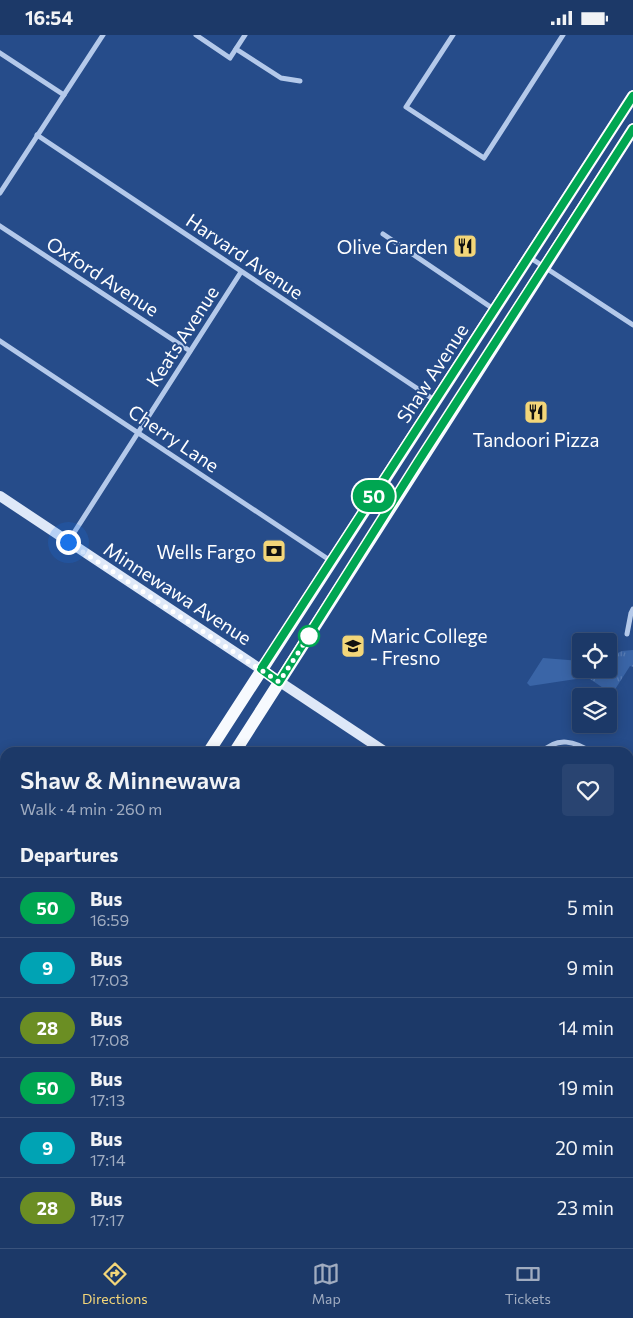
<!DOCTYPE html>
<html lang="en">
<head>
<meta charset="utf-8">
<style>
  body { margin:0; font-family:Commissioner,sans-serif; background:#294471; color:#f1f3f6; height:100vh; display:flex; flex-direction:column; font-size:19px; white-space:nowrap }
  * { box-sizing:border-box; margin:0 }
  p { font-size:16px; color:#a0acc0 }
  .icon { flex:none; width:28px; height:28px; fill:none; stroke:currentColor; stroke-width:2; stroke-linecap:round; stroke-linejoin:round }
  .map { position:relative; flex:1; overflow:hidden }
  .side { position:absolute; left:0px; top:712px; width:634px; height:501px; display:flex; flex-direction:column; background:#1c3968; border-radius:15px 15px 0 0; box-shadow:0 2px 12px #0003,0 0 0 1px #3a537c }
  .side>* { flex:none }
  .badge { padding:0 10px; border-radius:16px; font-size:18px; line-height:32px }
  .tools { position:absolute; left:572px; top:598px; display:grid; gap:10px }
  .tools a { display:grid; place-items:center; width:45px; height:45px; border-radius:5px; background:#1c3968; box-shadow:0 2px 12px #0003,0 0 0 1px #3a537c; font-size:25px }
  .you { position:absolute; width:25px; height:25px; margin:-12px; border:4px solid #fff; border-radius:50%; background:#1a73e8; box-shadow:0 0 0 8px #1a73e833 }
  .map>.badge { position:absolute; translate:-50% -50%; box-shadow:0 0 0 2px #fff }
  h2 { padding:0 20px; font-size:19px; line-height:45px }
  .round { display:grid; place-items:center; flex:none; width:52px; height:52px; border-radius:5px; background:#294471 }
  .overview { display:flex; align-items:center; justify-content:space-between; height:85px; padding:0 20px }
  h1 { font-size:24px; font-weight:600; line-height:38px }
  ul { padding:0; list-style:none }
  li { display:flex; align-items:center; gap:15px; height:60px; padding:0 20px; border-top:1px solid #3a537c }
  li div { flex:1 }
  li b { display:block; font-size:19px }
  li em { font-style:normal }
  li .badge { min-width:55px; font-weight:700; text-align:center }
  .status { display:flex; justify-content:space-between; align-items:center; height:35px; padding:0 25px; background:#1c3968; direction:ltr }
  .status svg { height:14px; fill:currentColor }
  .tabs { display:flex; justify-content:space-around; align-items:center; height:70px; border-top:1px solid #3a537c; background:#1c3968; font-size:14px; color:#a0acc0 }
  .tabs a { display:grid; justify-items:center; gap:2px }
  .tabs .active { color:#f3d679 }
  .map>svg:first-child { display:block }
  .grass { fill:#3a65a7 }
  .park { fill:url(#park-tufts) }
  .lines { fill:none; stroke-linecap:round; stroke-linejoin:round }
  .street { stroke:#b4c9ea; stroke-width:5 }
  .secondary { stroke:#dee8f8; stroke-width:10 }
  .primary { stroke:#f7fafe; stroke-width:12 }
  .line-casing { stroke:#fff; stroke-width:11 }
  .line { stroke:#00a651; stroke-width:8 }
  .walk { stroke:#fff; stroke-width:5; stroke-dasharray:0 9 }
  .stop-dot { fill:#fff; stroke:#00a651; stroke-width:2.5 }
  .labels { text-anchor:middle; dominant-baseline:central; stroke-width:4; stroke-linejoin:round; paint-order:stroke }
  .poi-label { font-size:19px; fill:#fff; stroke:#264c8a; text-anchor:end }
  .street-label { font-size:19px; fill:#fff; stroke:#264c8a }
</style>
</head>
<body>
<div class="status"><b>16:54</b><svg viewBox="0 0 49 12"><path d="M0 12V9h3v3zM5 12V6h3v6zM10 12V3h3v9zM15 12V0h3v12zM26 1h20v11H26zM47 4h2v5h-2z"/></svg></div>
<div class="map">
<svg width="633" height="1213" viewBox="0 0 633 1213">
  <defs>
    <pattern id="park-tufts" width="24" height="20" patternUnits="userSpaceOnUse" patternTransform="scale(1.25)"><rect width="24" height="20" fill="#3a65a7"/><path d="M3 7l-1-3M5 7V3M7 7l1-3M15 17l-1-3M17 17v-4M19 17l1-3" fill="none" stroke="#587cb4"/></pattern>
  </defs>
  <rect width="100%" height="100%" fill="#264c8a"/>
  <polygon class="grass" points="543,623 581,626 581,634 589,634 590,644 576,644 530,651 527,648"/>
  <polygon class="park" points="633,615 633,632 630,631 612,659 590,644 589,634 609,634 609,622 622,616"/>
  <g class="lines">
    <g class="street">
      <polyline points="196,0 230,23 245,0"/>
      <polyline points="453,0 406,72 484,123 563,0"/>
      <polyline points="236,14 281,43 300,46"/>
      <polyline points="0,18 64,60"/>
      <polyline points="37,100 436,366"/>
      <polyline points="0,158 103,0"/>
      <polyline points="0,191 190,316"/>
      <polyline points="383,199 495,275"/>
      <polyline points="529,222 633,290"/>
      <polyline points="0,306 331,526"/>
      <polyline points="68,507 241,237"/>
      <polyline points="627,599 631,578 633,574"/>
      <path d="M541 718C557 701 575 706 593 718"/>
      <polyline points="629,739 633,733"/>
      <polyline points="629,986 633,979"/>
      <polyline points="629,1161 633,1154"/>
      <polyline points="550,1209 557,1213"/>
      <polyline points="482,1213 485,1209"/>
      <polyline points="595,1213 598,1209"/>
    </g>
    <g class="secondary">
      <polyline points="0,461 387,718"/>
      <polyline points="629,876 633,879"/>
      <polyline points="0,1053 5,1056"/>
      <polyline points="239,1209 245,1213"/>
    </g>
    <g class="primary">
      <polyline points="208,718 633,61"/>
      <polyline points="234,718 633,94"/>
      <polyline points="0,1035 5,1028"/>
      <polyline points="0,1077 5,1069"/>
    </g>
  </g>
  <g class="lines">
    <g class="line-casing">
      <polyline id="line" points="633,61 261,634 279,647 418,427 633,94"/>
    </g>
    <use href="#line" class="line"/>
    <polyline class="walk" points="68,507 279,647 311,598 309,601"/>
  </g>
  <defs>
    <g id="restaurant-square" transform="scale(1.25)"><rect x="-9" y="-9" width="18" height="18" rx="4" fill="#f3d679" stroke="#264c8a"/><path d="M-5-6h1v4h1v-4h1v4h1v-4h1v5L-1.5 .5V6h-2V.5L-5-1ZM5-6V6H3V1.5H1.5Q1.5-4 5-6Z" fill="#111"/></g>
    <g id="bank-square" transform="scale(1.25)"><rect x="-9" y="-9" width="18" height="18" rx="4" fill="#f3d679" stroke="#264c8a"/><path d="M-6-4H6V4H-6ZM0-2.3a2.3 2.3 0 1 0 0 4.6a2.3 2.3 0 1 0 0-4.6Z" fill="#111"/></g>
    <g id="school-square" transform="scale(1.25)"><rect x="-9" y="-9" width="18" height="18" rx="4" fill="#f3d679" stroke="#264c8a"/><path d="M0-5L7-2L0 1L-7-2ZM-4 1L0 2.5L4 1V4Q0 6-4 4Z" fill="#111"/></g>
  </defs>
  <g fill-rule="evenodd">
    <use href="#restaurant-square" x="465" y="211"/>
    <use href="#restaurant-square" x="536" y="377"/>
    <use href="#bank-square" x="274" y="516"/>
    <use href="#school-square" x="353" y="611"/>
  </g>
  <circle class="stop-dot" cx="309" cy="601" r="10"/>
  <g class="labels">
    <g class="poi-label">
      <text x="448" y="211">Olive Garden</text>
      <text x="536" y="404" text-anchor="middle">Tandoori Pizza</text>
      <text x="256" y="516">Wells Fargo</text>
      <text x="370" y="600" text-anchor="start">Maric College<tspan x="370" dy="22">- Fresno</tspan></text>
    </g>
    <g class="street-label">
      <text transform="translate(245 221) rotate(34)">Harvard Avenue</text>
      <text transform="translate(103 241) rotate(33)">Oxford Avenue</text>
      <text transform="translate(182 301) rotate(-57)">Keats Avenue</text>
      <text transform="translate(432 338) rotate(-57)">Shaw Avenue</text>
      <text transform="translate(174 403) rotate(34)">Cherry Lane</text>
      <text transform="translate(178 558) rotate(33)">Minnewawa Avenue</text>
    </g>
  </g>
</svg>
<div class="tools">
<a><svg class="icon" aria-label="locate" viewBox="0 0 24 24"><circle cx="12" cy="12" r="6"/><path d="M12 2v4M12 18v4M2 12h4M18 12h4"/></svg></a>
<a><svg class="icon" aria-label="layers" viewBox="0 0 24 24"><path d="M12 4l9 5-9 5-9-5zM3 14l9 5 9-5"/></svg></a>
</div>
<div class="you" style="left:68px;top:507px"></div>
<b class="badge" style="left:374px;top:461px;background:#00a651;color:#fff">50</b>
<section class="side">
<div class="overview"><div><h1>Shaw &amp; Minnewawa</h1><p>Walk · 4 min · 260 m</p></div><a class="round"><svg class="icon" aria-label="heart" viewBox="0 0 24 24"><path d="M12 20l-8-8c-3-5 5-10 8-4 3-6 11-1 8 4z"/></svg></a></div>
<h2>Departures</h2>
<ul>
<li><span class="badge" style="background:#00a651;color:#fff">50</span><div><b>Bus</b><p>16:59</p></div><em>5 min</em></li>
<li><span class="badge" style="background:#00a3b4;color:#fff">9</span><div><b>Bus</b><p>17:03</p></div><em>9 min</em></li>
<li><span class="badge" style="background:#6b8e23;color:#fff">28</span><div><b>Bus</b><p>17:08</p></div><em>14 min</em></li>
<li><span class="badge" style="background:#00a651;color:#fff">50</span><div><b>Bus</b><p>17:13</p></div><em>19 min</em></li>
<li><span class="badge" style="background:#00a3b4;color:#fff">9</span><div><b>Bus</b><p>17:14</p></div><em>20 min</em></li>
<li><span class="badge" style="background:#6b8e23;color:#fff">28</span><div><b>Bus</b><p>17:17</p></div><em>23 min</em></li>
</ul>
</section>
</div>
<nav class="tabs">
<a class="active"><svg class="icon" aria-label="directions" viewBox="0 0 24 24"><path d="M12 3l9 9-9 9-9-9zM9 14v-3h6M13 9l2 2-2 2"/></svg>Directions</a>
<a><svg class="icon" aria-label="map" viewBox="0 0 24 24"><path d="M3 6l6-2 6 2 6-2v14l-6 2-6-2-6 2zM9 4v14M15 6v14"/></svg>Map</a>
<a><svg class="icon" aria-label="tickets" viewBox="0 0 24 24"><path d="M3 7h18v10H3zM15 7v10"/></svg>Tickets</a>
</nav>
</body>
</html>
